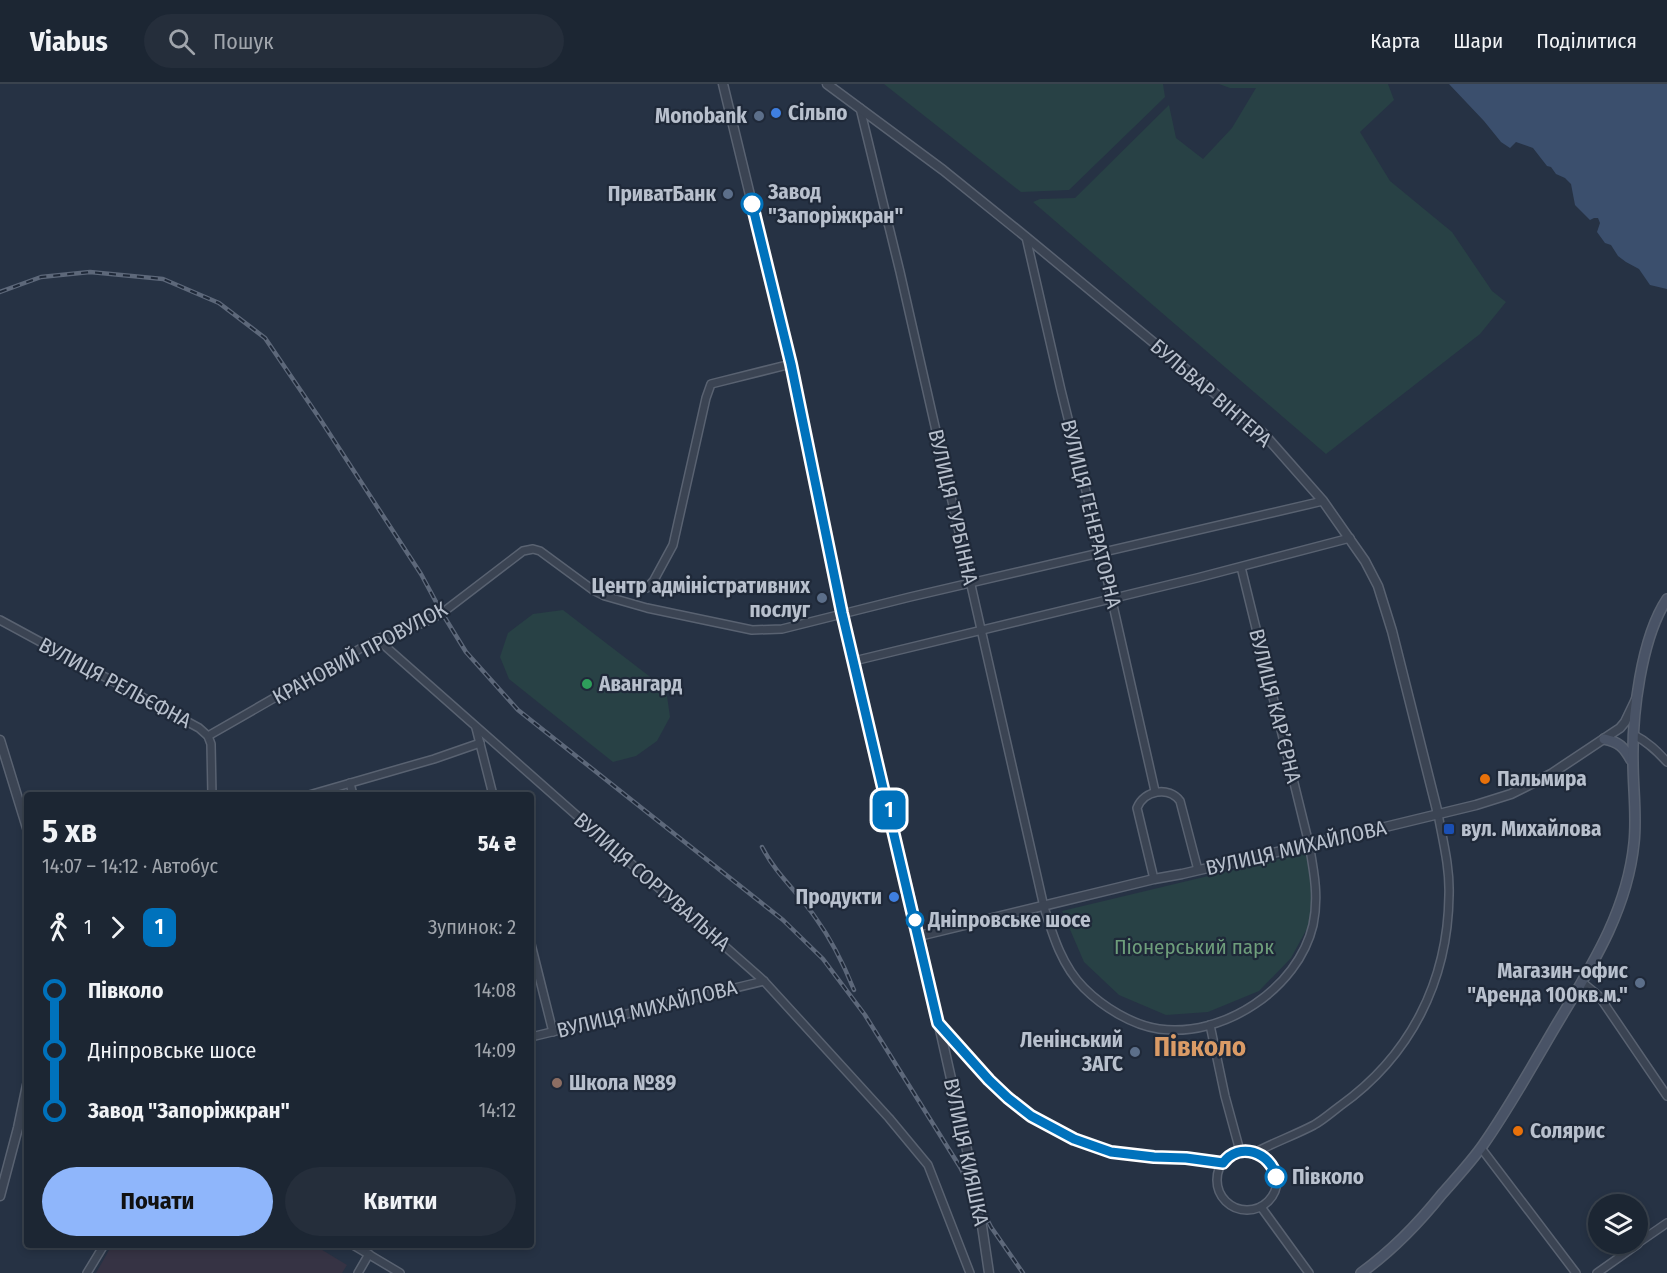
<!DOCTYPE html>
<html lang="uk">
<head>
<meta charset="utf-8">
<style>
  body { margin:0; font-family:"Fira Sans Condensed",sans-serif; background:#252e3b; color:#f1f3f6; height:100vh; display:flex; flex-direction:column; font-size:22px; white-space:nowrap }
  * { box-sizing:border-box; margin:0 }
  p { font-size:20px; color:#a0a5ac }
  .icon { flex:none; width:33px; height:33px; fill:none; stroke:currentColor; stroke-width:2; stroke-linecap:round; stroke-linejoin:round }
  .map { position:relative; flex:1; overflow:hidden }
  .details { position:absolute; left:24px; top:708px; width:510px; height:456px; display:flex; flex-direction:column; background:#1c2633; border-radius:6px; box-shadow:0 3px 9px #0003,0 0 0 2px #3a434e }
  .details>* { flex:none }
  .badge { padding:0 12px; border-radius:9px; font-size:21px; line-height:39px }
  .controls { position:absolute; left:1588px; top:1110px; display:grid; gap:12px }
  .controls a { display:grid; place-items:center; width:60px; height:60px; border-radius:50%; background:#1c2633; box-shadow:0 3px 9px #0003,0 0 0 2px #3a434e; font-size:30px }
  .map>.badge { position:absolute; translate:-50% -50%; box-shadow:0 0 0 3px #fff }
  .legs { display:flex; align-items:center; gap:9px; height:66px; padding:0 18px; font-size:20px }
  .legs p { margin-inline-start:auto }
  .summary { display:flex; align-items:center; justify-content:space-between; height:102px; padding:0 18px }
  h1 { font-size:33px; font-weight:700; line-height:45px }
  .primary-button { display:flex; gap:12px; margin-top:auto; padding:12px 18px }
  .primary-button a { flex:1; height:69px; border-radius:36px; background:#8fb6fb; color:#111; font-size:24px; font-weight:700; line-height:69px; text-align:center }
  .primary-button a+a { background:#252e3b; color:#f1f3f6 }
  ul { padding:0 18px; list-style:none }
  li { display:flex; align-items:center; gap:21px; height:60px; font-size:22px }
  li i { display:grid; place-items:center; width:9px; height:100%; margin:0 8px; background:currentColor }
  li i::after { content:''; width:15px; height:15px; margin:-8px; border:4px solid; border-radius:50%; background:#1c2633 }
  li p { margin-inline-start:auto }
  li:first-child i { background:linear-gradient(#0000 50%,currentColor 0) }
  li:last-child i { background:linear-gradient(currentColor 50%,#0000 0) }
  header { display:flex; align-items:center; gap:36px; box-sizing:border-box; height:84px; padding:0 30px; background:#1c2633; border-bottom:2px solid #3a434e }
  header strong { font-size:28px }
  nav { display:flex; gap:33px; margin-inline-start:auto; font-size:21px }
  .search { width:420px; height:54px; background:#252e3b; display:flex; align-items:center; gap:15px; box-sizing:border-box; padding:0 21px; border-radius:33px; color:#a0a5ac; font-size:22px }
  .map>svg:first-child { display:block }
  .medical { fill:#363344 }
  .green { fill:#284145 }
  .water { fill:#3b4f6d }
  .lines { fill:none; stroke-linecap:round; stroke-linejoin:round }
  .minor-casing { stroke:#596271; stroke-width:10 }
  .tertiary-casing { stroke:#596271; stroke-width:11 }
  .secondary-casing { stroke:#596271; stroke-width:12 }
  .minor { stroke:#3b4453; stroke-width:7 }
  .tertiary { stroke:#3b4453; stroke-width:8 }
  .secondary { stroke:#495366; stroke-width:9 }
  .rail-casing { stroke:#5d687a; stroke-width:4.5 }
  .rail { stroke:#1f2939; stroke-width:2; stroke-dasharray:7; stroke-linecap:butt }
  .line-1-casing { stroke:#fff; stroke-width:14 }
  .line-1 { stroke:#0072bc; stroke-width:9 }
  .shop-dot { fill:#3f7fe0; stroke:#1f2939; stroke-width:2 }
  .service-dot { fill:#5c6f8a; stroke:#1f2939; stroke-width:2 }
  .stop-1-dot { fill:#fff; stroke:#0072bc; stroke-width:3 }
  .leisure-dot { fill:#2e9e5b; stroke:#1f2939; stroke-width:2 }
  .food-dot { fill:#e8710a; stroke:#1f2939; stroke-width:2 }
  .transit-dot { fill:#1a4fb4; stroke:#1f2939; stroke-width:2 }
  .education-dot { fill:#8d6e63; stroke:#1f2939; stroke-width:2 }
  .labels { text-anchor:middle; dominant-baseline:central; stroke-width:4.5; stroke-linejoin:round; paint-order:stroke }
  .poi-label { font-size:21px; font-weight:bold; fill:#b8c0cd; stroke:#1f2939; text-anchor:start }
  .stop-label { font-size:21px; font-weight:bold; fill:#b8c0cd; stroke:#1f2939; text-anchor:start }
  .street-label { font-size:21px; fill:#b8c0cd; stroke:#1f2939 }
  .park-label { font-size:21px; fill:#6e9e7b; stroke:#1f2939 }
  .district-label { font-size:27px; font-weight:bold; fill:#da9b66; stroke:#1f2939 }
</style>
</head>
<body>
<header>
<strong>Viabus</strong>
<div class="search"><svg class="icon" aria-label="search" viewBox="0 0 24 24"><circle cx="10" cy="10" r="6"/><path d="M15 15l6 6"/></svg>Пошук</div>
<nav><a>Карта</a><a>Шари</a><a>Поділитися</a></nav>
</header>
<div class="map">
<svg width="1667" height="1189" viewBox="0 0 1667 1189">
  <rect width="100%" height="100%" fill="#263244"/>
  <polygon class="medical" points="112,1161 314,1161 347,1181 342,1189 96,1189"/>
  <g class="green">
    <polygon points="884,0 1163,0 1165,13 1069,106 1021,108"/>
    <polygon points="1219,0 1388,0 1394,16 1360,48 1390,97 1452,148 1492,207 1506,218 1480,250 1326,370 1033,118 1040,115 1075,114 1169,21 1176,54 1203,75 1232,44 1256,4 1230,4"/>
    <polygon points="563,526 666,605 670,633 657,657 636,672 613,678 509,595 500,573 508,549 533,530"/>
    <polygon points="1308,768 1314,800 1309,841 1291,874 1259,907 1208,928 1166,931 1119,911 1084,878 1062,827"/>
  </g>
  <polygon class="water" points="1449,0 1667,0 1667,205 1650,201 1639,185 1626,178 1618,172 1611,161 1605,159 1597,148 1600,139 1598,134 1594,134 1590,136 1575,121 1571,100 1565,94 1556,90 1551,83 1547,82 1533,64 1516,58 1510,64 1501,58 1484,37"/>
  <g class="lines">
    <g class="minor-casing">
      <g id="minor">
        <path d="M860 24 900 188 1044 823C1053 852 1062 882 1084 904 1103 923 1132 941 1159 945 1223 954 1298 905 1313 841 1319 813 1314 788 1309 760L1241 483"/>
        <polyline points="1026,153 1061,306 1101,468 1155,707"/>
        <polyline points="647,504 654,496 673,461 706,314 711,300 791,280"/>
        <polyline points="0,536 199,644 208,652 211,660 212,711"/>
        <polyline points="377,555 764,897 889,1034 928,1081 970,1189"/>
        <polyline points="854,577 1197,494 1350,454"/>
        <polyline points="476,644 493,711"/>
        <path d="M1634 651C1648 658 1657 667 1667 678"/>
        <polyline points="208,652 377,555 423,539 442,529 523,467 533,465 540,467 593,506 605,512 647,524 752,546 782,545 910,513 1323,417"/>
        <polyline points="350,699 353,711"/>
        <polyline points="309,711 434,675 480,659"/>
        <path d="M1154 795 1137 724C1144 706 1169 702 1180 717L1198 786"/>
        <polyline points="531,860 553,948"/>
        <polyline points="1582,898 1599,912 1667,1012"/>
        <polyline points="938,940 989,996 1008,1014 1031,1032 1074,1055 1111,1068 1153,1073 1187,1074 1223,1079"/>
        <polyline points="1210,941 1225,1012 1240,1067"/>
        <polyline points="531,953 764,897"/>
        <polyline points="1481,1064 1576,1189"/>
        <circle cx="1247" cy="1096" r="30"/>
        <path d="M1256 1068C1275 1058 1295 1051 1314 1041 1323 1036 1332 1028 1340 1022 1410 972 1448 898 1449 811 1450 784 1443 757 1438 730"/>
        <polyline points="1261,1123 1309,1189"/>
        <polyline points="1638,1159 1667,1139"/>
        <polyline points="353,1161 400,1189"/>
        <polyline points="87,1189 104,1161"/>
        <polyline points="358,1189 369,1170"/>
        <polyline points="1597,1189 1638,1160"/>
      </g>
    </g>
    <g class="tertiary-casing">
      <g id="tertiary">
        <polyline points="723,0 791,280 842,529 919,852 978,1115 989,1189"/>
        <polyline points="827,0 943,86 1026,153 1263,349 1323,417 1365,477 1378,502 1392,547 1438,730"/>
        <polyline points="0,656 27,744"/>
        <polyline points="919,852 1154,795 1182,790 1381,744 1476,721 1511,710 1551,690 1620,644 1625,638 1636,615"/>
        <polyline points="0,1112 18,1044 27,1001"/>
      </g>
    </g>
    <g class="secondary-casing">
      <g id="secondary">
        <path d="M1604 655C1619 658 1624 663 1631 676"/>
        <path d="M1361 1189C1393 1166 1418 1140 1442 1110 1456 1094 1471 1078 1483 1061 1509 1024 1531 984 1554 945 1589 886 1627 829 1634 759 1637 732 1633 704 1633 678 1632 631 1641 554 1667 515"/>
      </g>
    </g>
    <use href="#minor" class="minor"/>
    <use href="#tertiary" class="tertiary"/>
    <use href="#secondary" class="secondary"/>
    <g class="rail-casing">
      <g id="rail">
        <polyline points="0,208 41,193 90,188 163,195 219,219 265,254 320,335 421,490 442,529 466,568 518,626 783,836 823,875 865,931 960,1083 991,1143 1023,1189"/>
        <path d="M762 763C777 792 798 808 815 833 831 855 844 881 854 906"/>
      </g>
    </g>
    <use href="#rail" class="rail"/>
  </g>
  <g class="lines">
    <g class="line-1-casing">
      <path id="line-1" d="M752 120 791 280 842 529 938 939 989 996 1008 1014 1031 1032 1074 1055 1111 1068 1154 1073 1186 1074 1223 1079C1239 1057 1271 1068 1276 1093"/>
    </g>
    <use href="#line-1" class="line-1"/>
  </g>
  <g class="shop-dot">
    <circle cx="776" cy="29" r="6"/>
    <circle cx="894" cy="813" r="6"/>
  </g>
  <g class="service-dot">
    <circle cx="759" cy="32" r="6"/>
    <circle cx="728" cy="110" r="6"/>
    <circle cx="822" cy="514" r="6"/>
    <circle cx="1640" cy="899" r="6"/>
    <circle cx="1135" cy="968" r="6"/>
  </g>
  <g class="stop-1-dot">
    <circle cx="752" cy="120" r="10"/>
    <circle cx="915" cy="836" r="8"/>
    <circle cx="1276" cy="1093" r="10"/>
  </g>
  <circle class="leisure-dot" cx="587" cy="600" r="6"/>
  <g class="food-dot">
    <circle cx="1485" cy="695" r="6"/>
    <circle cx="1518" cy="1047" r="6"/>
  </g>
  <rect class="transit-dot" x="1443" y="739" width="12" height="12" rx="3"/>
  <circle class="education-dot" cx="557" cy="999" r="6"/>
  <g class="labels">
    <g class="poi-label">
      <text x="788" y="29">Сільпо</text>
      <text x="747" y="32" text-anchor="end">Monobank</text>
      <text x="716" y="110" text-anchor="end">ПриватБанк</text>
      <text x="810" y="502" text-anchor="end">Центр адміністративних<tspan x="810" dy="24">послуг</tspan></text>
      <text x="599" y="600">Авангард</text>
      <text x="1497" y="695">Пальмира</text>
      <text x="1461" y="745">вул. Михайлова</text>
      <text x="882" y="813" text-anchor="end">Продукти</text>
      <text x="1628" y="887" text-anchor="end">Магазин-офис<tspan x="1628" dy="24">"Аренда 100кв.м."</tspan></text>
      <text x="1123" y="956" text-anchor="end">Ленінський<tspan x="1123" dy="24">ЗАГС</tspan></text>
      <text x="569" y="999">Школа №89</text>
      <text x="1530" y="1047">Солярис</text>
    </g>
    <g class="stop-label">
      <text x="768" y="108">Завод<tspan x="768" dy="24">"Запоріжкран"</tspan></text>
      <text x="928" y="836">Дніпровське шосе</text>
      <text x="1292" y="1093">Півколо</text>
    </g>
    <g class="street-label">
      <text transform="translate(1211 309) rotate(41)">БУЛЬВАР ВІНТЕРА</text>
      <text transform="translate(953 423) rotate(77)">ВУЛИЦЯ ТУРБІННА</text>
      <text transform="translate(1091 430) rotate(76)">ВУЛИЦЯ ГЕНЕРАТОРНА</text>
      <text transform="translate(360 569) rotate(-28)">КРАНОВИЙ ПРОВУЛОК</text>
      <text transform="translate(115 599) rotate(28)">ВУЛИЦЯ РЕЛЬЄФНА</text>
      <text transform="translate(1275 622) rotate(76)">ВУЛИЦЯ КАР’ЄРНА</text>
      <text transform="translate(1296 764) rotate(-13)">ВУЛИЦЯ МИХАЙЛОВА</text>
      <text transform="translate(652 798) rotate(41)">ВУЛИЦЯ СОРТУВАЛЬНА</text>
      <text transform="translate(647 925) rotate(-14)">ВУЛИЦЯ МИХАЙЛОВА</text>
      <text transform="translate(966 1068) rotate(78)">ВУЛИЦЯ КИЯШКА</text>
    </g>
    <g class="park-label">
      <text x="1194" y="863">Піонерський парк</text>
    </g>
    <g class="district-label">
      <text x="1200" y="963">Півколо</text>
    </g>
  </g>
</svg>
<div class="controls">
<a><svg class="icon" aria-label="layers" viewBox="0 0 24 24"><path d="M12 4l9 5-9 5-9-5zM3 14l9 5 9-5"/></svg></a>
</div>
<b class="badge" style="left:889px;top:726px;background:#0072bc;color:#fff">1</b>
<section class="details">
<div class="summary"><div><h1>5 хв</h1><p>14:07 – 14:12 · Автобус</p></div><b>54 ₴</b></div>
<div class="legs"><svg class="icon" aria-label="walk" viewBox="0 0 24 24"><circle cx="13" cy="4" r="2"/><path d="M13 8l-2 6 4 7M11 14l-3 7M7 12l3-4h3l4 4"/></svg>1<svg class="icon" aria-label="forward" viewBox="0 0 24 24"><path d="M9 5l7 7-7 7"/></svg><b class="badge" style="background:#0072bc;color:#fff">1</b><p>Зупинок: 2</p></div>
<ul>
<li><i style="color:#0072bc"></i><b>Півколо</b><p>14:08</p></li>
<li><i style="color:#0072bc"></i><span>Дніпровське шосе</span><p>14:09</p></li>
<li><i style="color:#0072bc"></i><b>Завод &quot;Запоріжкран&quot;</b><p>14:12</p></li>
</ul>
<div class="primary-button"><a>Почати</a><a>Квитки</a></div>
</section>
</div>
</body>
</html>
